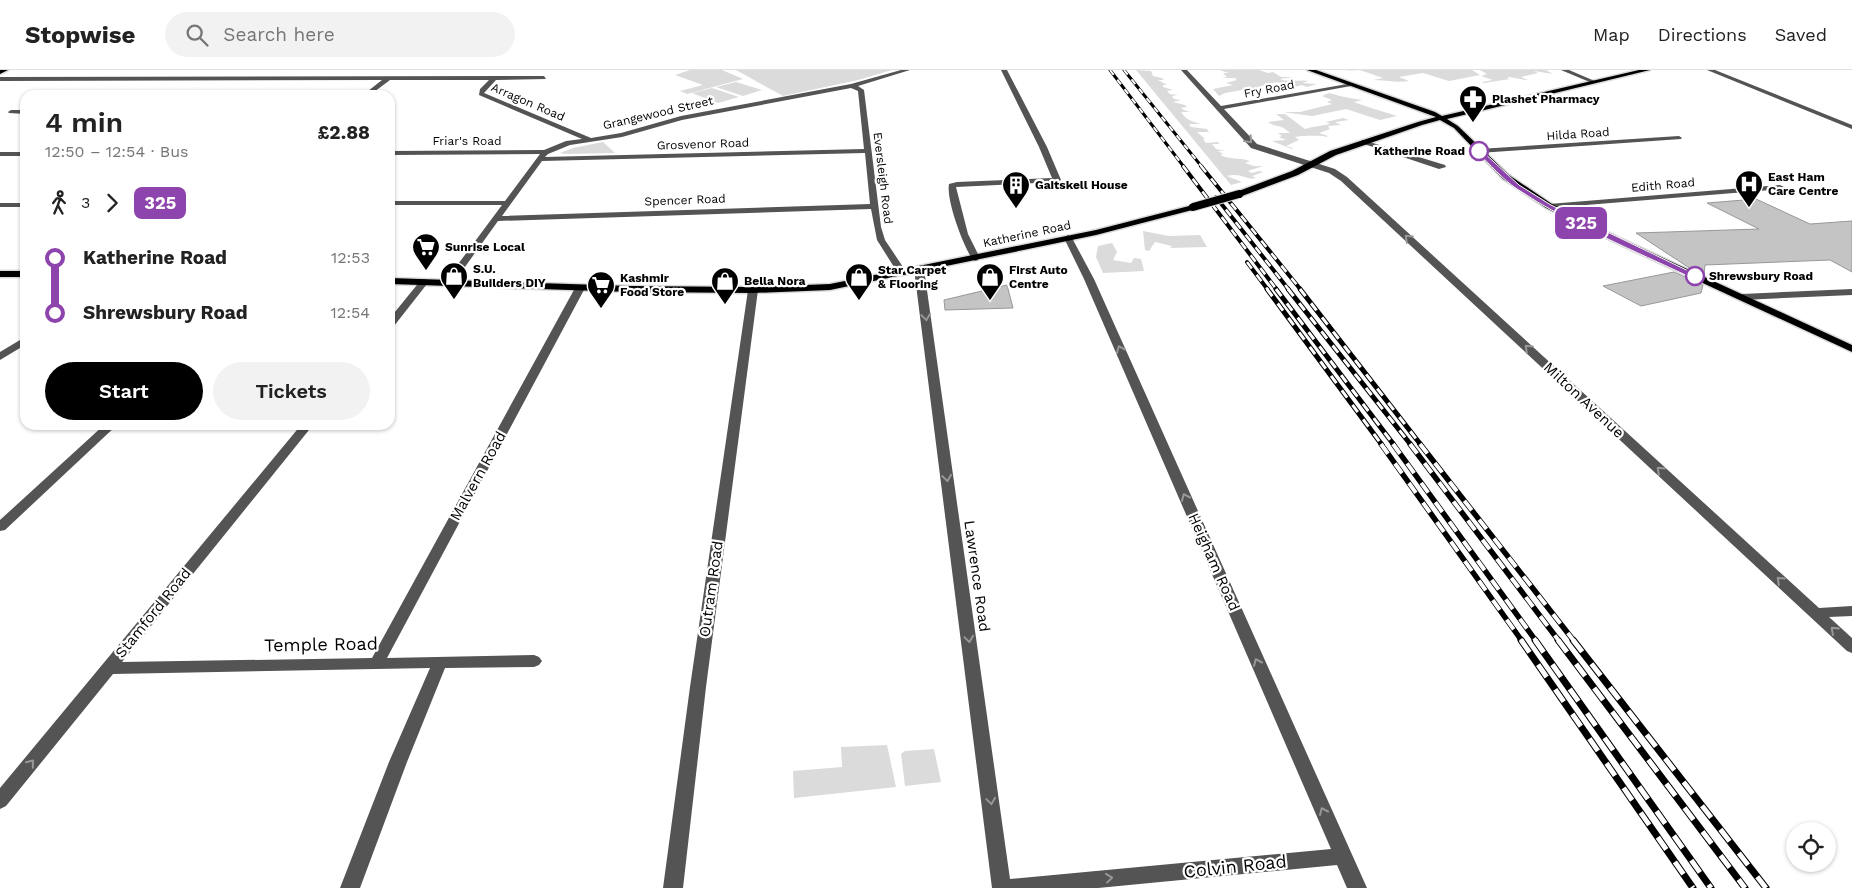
<!DOCTYPE html>
<html lang="en">
<head>
<meta charset="utf-8">
<style>
  body { margin:0; font-family:"Work Sans",sans-serif; background:#f2f2f2; color:#222; height:100vh; display:flex; flex-direction:column; font-size:19px; white-space:nowrap }
  * { box-sizing:border-box; margin:0 }
  p { font-size:16px; color:#767676 }
  .icon { flex:none; width:28px; height:28px; fill:none; stroke:currentColor; stroke-width:2; stroke-linecap:round; stroke-linejoin:round }
  .map { position:relative; flex:1; overflow:hidden }
  .panel { position:absolute; left:20px; top:20px; width:375px; height:340px; display:flex; flex-direction:column; background:#fff; border-radius:15px; box-shadow:0 1px 4px #0004 }
  .panel>* { flex:none }
  .badge { padding:0 10px; border-radius:8px; font-size:18px; line-height:32px }
  .buttons { position:absolute; left:1786px; top:752px; display:grid; gap:10px }
  .buttons a { display:grid; place-items:center; width:50px; height:50px; border-radius:50%; background:#fff; box-shadow:0 1px 4px #0004; font-size:25px }
  .map>.badge { position:absolute; translate:-50% -50%; box-shadow:0 0 0 2px #fff }
  .legs { display:flex; align-items:center; gap:8px; height:55px; padding:0 25px; font-size:16px }
  .legs p { margin-inline-start:auto }
  .headline { display:flex; align-items:center; justify-content:space-between; height:85px; padding:0 25px }
  h1 { font-size:28px; font-weight:600; line-height:38px }
  .primary-button { display:flex; gap:10px; margin-top:auto; padding:10px 25px }
  .primary-button a { flex:1; height:58px; border-radius:30px; background:#000; color:#fff; font-size:20px; font-weight:600; line-height:58px; text-align:center }
  .primary-button a+a { background:#f2f2f2; color:#222 }
  ul { padding:0 25px; list-style:none }
  li { display:flex; align-items:center; gap:18px; height:55px; font-size:19px }
  li i { display:grid; place-items:center; width:8px; height:100%; margin:0 6px; background:currentColor }
  li i::after { content:''; width:12px; height:12px; margin:-6px; border:4px solid; border-radius:50%; background:#fff }
  li p { margin-inline-start:auto }
  li:first-child i { background:linear-gradient(#0000 50%,currentColor 0) }
  li:last-child i { background:linear-gradient(currentColor 50%,#0000 0) }
  header { display:flex; align-items:center; gap:30px; box-sizing:border-box; height:70px; padding:0 25px; background:#fff; border-bottom:1px solid #e0e0e0 }
  header strong { font-size:24px }
  nav { display:flex; gap:28px; margin-inline-start:auto; font-size:18px }
  .search { width:350px; height:45px; background:#f2f2f2; display:flex; align-items:center; gap:12px; box-sizing:border-box; padding:0 18px; border-radius:28px; color:#767676; font-size:19px }
  .map>svg:first-child { display:block }
  .green { fill:#dbdbdb }
  .building { fill:#c4c4c4; stroke:#989898 }
  .lines { fill:none; stroke-linecap:round; stroke-linejoin:round }
  .major-casing { stroke:#dbdbdb; stroke-width:3 }
  .minor { fill:#545454; fill-rule:evenodd }
  .major { fill:#000; fill-rule:evenodd }
  .rail-far4-casing { stroke:#000; stroke-width:3 }
  .rail-far3-casing { stroke:#000; stroke-width:4 }
  .rail-far2-casing { stroke:#000; stroke-width:5 }
  .rail-far1-casing { stroke:#000; stroke-width:5.5 }
  .rail-casing { stroke:#000; stroke-width:7 }
  .rail-far4 { stroke:#fff; stroke-width:2; stroke-dasharray:6; stroke-linecap:butt }
  .rail-far3 { stroke:#fff; stroke-width:2.5; stroke-dasharray:8; stroke-linecap:butt }
  .rail-far2 { stroke:#fff; stroke-width:3; stroke-dasharray:9; stroke-linecap:butt }
  .rail-far1 { stroke:#fff; stroke-width:4; stroke-dasharray:12; stroke-linecap:butt }
  .rail { stroke:#fff; stroke-width:5; stroke-dasharray:15; stroke-linecap:butt }
  .major-bridge-casing { stroke:#dbdbdb; stroke-width:10; stroke-linecap:butt }
  .major-bridge { stroke:#000; stroke-width:8 }
  .oneway { stroke:#989898 }
  .line-1 { fill:#8e44ad; stroke:#fff }
  .stop-1-dot { fill:#fff; stroke:#8e44ad; stroke-width:2.5 }
  .labels { text-anchor:middle; dominant-baseline:central; stroke-width:4.5; stroke-linejoin:round; paint-order:stroke }
  .far-street-label { font-size:12px; fill:#000; stroke:#fff }
  .far-poi-label { font-size:12px; font-weight:bold; fill:#000; stroke:#fff; text-anchor:start }
  .far-stop-label { font-size:12px; font-weight:bold; fill:#000; stroke:#fff; text-anchor:end }
  .street-label { font-size:15px; fill:#000; stroke:#fff }
  .near-street-label { font-size:18px; fill:#000; stroke:#fff }
</style>
</head>
<body>
<header>
<strong>Stopwise</strong>
<div class="search"><svg class="icon" aria-label="search" viewBox="0 0 24 24"><circle cx="10" cy="10" r="6"/><path d="M15 15l6 6"/></svg>Search here</div>
<nav><a>Map</a><a>Directions</a><a>Saved</a></nav>
</header>
<div class="map">
<svg width="1852" height="818" viewBox="0 0 1852 818">
  <rect width="100%" height="100%" fill="#fff"/>
  <g class="green">
    <polygon points="690,0 722,0 743,9 687,24 680,21 703,15 675,5"/>
    <polygon points="736,0 892,0 858,10 783,26"/>
    <path d="M1136 0 1151 1 1153 6 1162 8 1164 10H1158L1167 15H1163V17L1173 20 1167 21 1170 24 1178 25 1172 26 1174 29 1181 30 1173 32 1185 35 1187 37 1181 38 1184 40 1190 42H1181C1187 51 1192 51 1201 54H1189L1191 57 1207 59 1209 62H1197L1205 69H1203L1206 73 1218 72 1219 74H1212L1216 79 1225 81H1218L1223 84 1220 85C1230 90 1239 87 1250 91L1245 93 1254 96H1263L1248 101 1252 103 1259 101 1263 102 1252 106 1256 108C1246 111 1242 102 1227 106L1242 112 1231 115Z"/>
    <path d="M1219 0H1259L1268 3 1273 2 1281 7H1294L1280 9C1289 13 1300 9 1309 11L1302 13 1317 14 1307 17 1302 15 1294 17 1277 12 1257 17 1264 20 1253 18 1225 23 1219 26 1213 19 1233 15 1226 13 1237 10 1235 8H1222L1227 7 1223 3H1229Z"/>
    <path d="M1351 0H1472L1480 5 1449 11 1423 3 1399 7 1409 11C1397 13 1385 10 1373 10L1383 8 1360 0 1344 1Z"/>
    <polygon points="1480,0 1546,0 1553,4 1534,1 1538,3 1521,7 1528,10 1526,10 1509,7 1507,8 1510,9 1484,13 1482,12 1493,10 1481,6 1487,4"/>
    <polygon points="736,12 762,20 743,26 716,17"/>
    <polygon points="712,18 739,27 718,33 692,23"/>
    <path d="M1329 23C1341 27 1351 28 1362 30L1354 32C1366 37 1382 41 1397 46L1380 50 1346 39 1312 46 1283 42H1300L1332 34 1327 32 1332 30 1322 26Z"/>
    <path d="M1276 44H1285L1305 59C1314 56 1321 56 1330 54L1326 52 1343 48 1349 50 1335 52 1341 55 1328 56 1330 59 1319 63 1328 66 1326 67C1321 65 1300 66 1295 67L1299 70 1286 76 1293 78 1292 79 1272 71 1286 70 1279 67 1282 66 1278 63H1290C1280 53 1275 58 1268 52L1284 50Z"/>
    <polygon points="603,72 615,83 565,84 560,83 573,78"/>
    <polygon points="1143,161 1169,166 1200,165 1207,177 1170,178 1172,176 1155,172 1149,181 1145,180"/>
    <polygon points="1112,173 1117,182 1113,190 1131,193 1134,188 1141,189 1144,201 1103,203 1096,187 1098,176"/>
    <polygon points="887,675 896,717 794,728 793,701 842,697 841,677"/>
    <polygon points="934,679 941,712 905,716 901,684 905,681"/>
  </g>
  <g class="building">
    <polygon points="1756,129 1810,154 1852,151 1852,202 1830,190 1705,195 1704,205 1691,199 1636,163 1759,159 1707,133"/>
    <polygon points="1674,202 1703,215 1701,223 1641,236 1603,216"/>
    <polygon points="1007,215 1013,238 945,240 944,230"/>
  </g>
  <g class="lines">
    <g class="major-casing">
      <g id="major">
        <polygon points="0,0 8,0 0,4"/>
        <polygon points="1307,0 1316,0 1435,42 1442,46 1639,0 1650,0 1447,49 1458,56 1509,105 1552,134 1620,168 1852,275 1852,282 1614,172 1546,138 1503,109 1454,58 1440,50 1422,55 1336,85 1298,105 1242,126 1236,126 1236,122 1292,101 1330,81 1418,52 1436,47"/>
        <polygon points="1193,135 1196,135 1196,139 1096,165 830,220 753,223 631,222 390,214 390,208 631,216 753,217 830,214 1096,160"/>
        <rect x="0" y="201" width="25" height="6"/>
      </g>
    </g>
    <g class="minor">
      <path d="M901 0H910L858 16 864 20 881 157 885 170 907 203 905 205H899L877 170 871 139 498 151 452 215 449 216 444 213 502 135H390V131H505L540 84 390 85V81L544 80 566 71 582 69 479 25 480 19 489 10H390L370 25H363L382 10 0 11V7L544 6 546 9 496 10 484 23 591 68 621 63 681 46 851 14ZM851 18 858 21 864 79 545 87 548 84 570 75 622 67 682 50ZM865 83 870 134 502 146 542 91Z"/>
      <path d="M1001 0H1007L1047 77 1061 110 1057 112 956 117 968 164 980 188 976 191 973 190C963 176 946 130 949 114L957 112 1052 108 1039 77Z"/>
      <polygon points="1181,0 1187,0 1221,36 1353,13 1351,16 1224,39 1257,74 1335,99 1347,107 1819,538 1852,536 1852,546 1829,547 1852,568 1852,583 1847,581 1341,111 1329,103 1251,78"/>
      <polygon points="1561,0 1569,0 1597,12 1592,13"/>
      <polygon points="1707,0 1715,0 1852,55 1852,59"/>
      <polygon points="11,40 25,40 25,44 9,43 8,42"/>
      <polygon points="1679,66 1682,68 1681,69 1479,83 1475,81 1479,79"/>
      <polygon points="1363,70 1445,95 1446,97 1439,99 1361,73 1361,71"/>
      <rect x="0" y="82" width="25" height="4"/>
      <polygon points="1780,115 1784,117 1783,119 1549,138 1545,136 1549,134"/>
      <rect x="0" y="133" width="25" height="4"/>
      <polygon points="1068,165 1072,168 1094,209 1367,818 1347,818 1337,795 1098,818 992,818 914,199 919,196 924,199 1010,809 1331,779 1084,209 1064,168"/>
      <polygon points="424,209 427,210 427,214 394,256 390,257 390,248 421,210"/>
      <polygon points="580,215 585,218 387,588 534,585 539,587 542,591 539,595 534,597 445,598 407,692 360,818 340,818 389,692 430,598 113,604 6,736 0,739 0,718 301,355 313,355 122,592 372,588 575,218"/>
      <polygon points="753,217 758,220 706,617 683,818 663,818 690,617 748,220"/>
      <polygon points="1852,219 1852,225 1742,230 1737,227 1742,224"/>
      <polygon points="25,267 25,275 0,290 0,282"/>
      <polygon points="104,355 117,355 5,460 0,461 0,450"/>
    </g>
    <use href="#major" class="major"/>
    <g class="rail-far4-casing">
      <g id="rail-far4">
        <polyline points="1110,0 1184,97"/>
        <polyline points="1124,0 1202,97"/>
      </g>
    </g>
    <g class="rail-far3-casing">
      <g id="rail-far3">
        <polyline points="1183,96 1277,220"/>
        <polyline points="1201,96 1301,220"/>
        <polyline points="1216,127 1289,220"/>
        <polyline points="1247,192 1268,220"/>
      </g>
    </g>
    <g class="rail-far2-casing">
      <g id="rail-far2">
        <polyline points="1267,219 1382,375"/>
        <polyline points="1276,219 1394,375"/>
        <polyline points="1288,219 1411,375"/>
        <polyline points="1300,219 1421,375"/>
      </g>
    </g>
    <g class="rail-far1-casing">
      <g id="rail-far1">
        <polyline points="1381,374 1522,571"/>
        <polyline points="1393,374 1536,571"/>
        <polyline points="1410,374 1559,571"/>
        <polyline points="1420,374 1574,571"/>
      </g>
    </g>
    <g class="rail-casing">
      <g id="rail">
        <polyline points="1521,570 1693,818"/>
        <polyline points="1535,570 1711,818"/>
        <polyline points="1558,570 1745,818"/>
        <polyline points="1573,570 1766,818"/>
      </g>
    </g>
    <use href="#rail-far4" class="rail-far4"/>
    <use href="#rail-far3" class="rail-far3"/>
    <use href="#rail-far2" class="rail-far2"/>
    <use href="#rail-far1" class="rail-far1"/>
    <use href="#rail" class="rail"/>
    <g class="major-bridge-casing">
      <polyline id="major-bridge" points="1193,137 1239,124"/>
    </g>
    <use href="#major-bridge" class="major-bridge"/>
  </g>
  <defs><path id="oneway-chevron" d="M-2-3.5L2.5 0L-2 3.5" fill="none" stroke-width="1.6" stroke-linecap="round" stroke-linejoin="round" transform="scale(1.25)"/></defs>
  <g class="oneway">
    <use href="#oneway-chevron" transform="translate(1249 70) rotate(48)"/>
    <use href="#oneway-chevron" transform="translate(1408 168) rotate(-137)"/>
    <use href="#oneway-chevron" transform="translate(926 247) rotate(82)"/>
    <use href="#oneway-chevron" transform="translate(1528 278) rotate(-137)"/>
    <use href="#oneway-chevron" transform="translate(1120 279) rotate(-114)"/>
    <use href="#oneway-chevron" transform="translate(1660 400) rotate(-137)"/>
    <use href="#oneway-chevron" transform="translate(947 408) rotate(82)"/>
    <use href="#oneway-chevron" transform="translate(1185 427) rotate(-114)"/>
    <use href="#oneway-chevron" transform="translate(1780 510) rotate(-137)"/>
    <use href="#oneway-chevron" transform="translate(1834 560) rotate(-137)"/>
    <use href="#oneway-chevron" transform="translate(969 569) rotate(82)"/>
    <use href="#oneway-chevron" transform="translate(1257 592) rotate(-114)"/>
    <use href="#oneway-chevron" transform="translate(31 693) rotate(-51)"/>
    <use href="#oneway-chevron" transform="translate(991 731) rotate(82)"/>
    <use href="#oneway-chevron" transform="translate(1323 741) rotate(-114)"/>
    <use href="#oneway-chevron" transform="translate(1109 808) rotate(-6)"/>
  </g>
  <path class="line-1" d="M1477 80H1481L1519 115 1551 135 1699 206 1692 208C1633 180 1571 155 1517 119 1502 109 1490 94 1477 82Z"/>
  <defs>
    <g id="pharmacy-pin" transform="scale(1.4375)"><path d="M0 17L-7.5 6A9.5 9.5 0 1 1 7.5 6Z" fill="#000" stroke="#fff"/><path d="M-2-6h4v4h4v4h-4v4h-4v-4h-4v-4h4Z" fill="#fff"/></g>
    <g id="hospital-pin" transform="scale(1.4375)"><path d="M0 17L-7.5 6A9.5 9.5 0 1 1 7.5 6Z" fill="#000" stroke="#fff"/><path d="M-5-5h3v3.5h4V-5h3V5h-3V1.5h-4V5h-3Z" fill="#fff"/></g>
    <g id="building-pin" transform="scale(1.4375)"><path d="M0 17L-7.5 6A9.5 9.5 0 1 1 7.5 6Z" fill="#000" stroke="#fff"/><path d="M-4-6H4V6H1V3H-1V6H-4ZM-2.5-4.3h1.7v1.8h-1.7ZM.8-4.3h1.7v1.8H.8ZM-2.5-1h1.7V.8h-1.7ZM.8-1h1.7V.8H.8Z" fill="#fff"/></g>
    <g id="supermarket-pin" transform="scale(1.4375)"><path d="M0 17L-7.5 6A9.5 9.5 0 1 1 7.5 6Z" fill="#000" stroke="#fff"/><path d="M-6-5.5h2.5l.6 2H6L4.5 2H-2.5L-4.4-4H-6ZM-1.5 3.2a1.3 1.3 0 1 0 .1 0ZM3 3.2a1.3 1.3 0 1 0 .1 0Z" fill="#fff"/></g>
    <g id="shop-pin" transform="scale(1.4375)"><path d="M0 17L-7.5 6A9.5 9.5 0 1 1 7.5 6Z" fill="#000" stroke="#fff"/><path d="M-5-2.5h2.3a2.7 3.5 0 0 1 5.4 0H5L5.5 6h-11ZM-1.5-2.5h3a1.5 2.3 0 0 0-3 0Z" fill="#fff"/></g>
  </defs>
  <g fill-rule="evenodd">
    <use href="#pharmacy-pin" x="1473" y="29"/>
    <use href="#hospital-pin" x="1749" y="114"/>
    <use href="#building-pin" x="1016" y="115"/>
    <use href="#supermarket-pin" x="426" y="177"/>
    <use href="#shop-pin" x="454" y="206"/>
    <use href="#shop-pin" x="859" y="207"/>
    <use href="#shop-pin" x="990" y="207"/>
    <use href="#shop-pin" x="725" y="211"/>
    <use href="#supermarket-pin" x="601" y="215"/>
  </g>
  <g class="stop-1-dot">
    <circle cx="1479" cy="81" r="9"/>
    <circle cx="1695" cy="206" r="9"/>
  </g>
  <g class="labels">
    <g class="far-street-label">
      <text transform="translate(1269 19) rotate(-11)">Fry Road</text>
      <text transform="translate(528 32) rotate(23)">Arragon Road</text>
      <text transform="translate(658 43) rotate(-13)">Grangewood Street</text>
      <text transform="translate(1578 64) rotate(-4)">Hilda Road</text>
      <text x="467" y="71">Friar's Road</text>
      <text transform="translate(703 74) rotate(-2)">Grosvenor Road</text>
      <text transform="translate(883 108) rotate(83)">Eversleigh Road</text>
      <text transform="translate(1663 115) rotate(-5)">Edith Road</text>
      <text transform="translate(685 130) rotate(-2)">Spencer Road</text>
      <text transform="translate(1027 164) rotate(-12)">Katherine Road</text>
    </g>
    <g class="far-poi-label">
      <text x="1492" y="29">Plashet Pharmacy</text>
      <text x="1768" y="107">East Ham<tspan x="1768" dy="14">Care Centre</tspan></text>
      <text x="1035" y="115">Gaitskell House</text>
      <text x="445" y="177">Sunrise Local</text>
      <text x="473" y="199">S.U.<tspan x="473" dy="14">Builders DIY</tspan></text>
      <text x="878" y="200">Star Carpet<tspan x="878" dy="14">&amp; Flooring</tspan></text>
      <text x="1009" y="200">First Auto<tspan x="1009" dy="14">Centre</tspan></text>
      <text x="620" y="208">Kashmir<tspan x="620" dy="14">Food Store</tspan></text>
      <text x="744" y="211">Bella Nora</text>
    </g>
    <g class="far-stop-label">
      <text x="1465" y="81">Katherine Road</text>
      <text x="1709" y="206" text-anchor="start">Shrewsbury Road</text>
    </g>
    <g class="street-label">
      <text transform="translate(1584 330) rotate(43)">Milton Avenue</text>
      <text transform="translate(478 406) rotate(-61)">Malvern Road</text>
      <text transform="translate(1214 492) rotate(66)">Heigham Road</text>
      <text transform="translate(977 506) rotate(82)">Lawrence Road</text>
      <text transform="translate(711 519) rotate(-82)">Outram Road</text>
      <text transform="translate(153 543) rotate(-51)">Stamford Road</text>
    </g>
    <g class="near-street-label">
      <text transform="translate(321 574) rotate(-1)">Temple Road</text>
      <text transform="translate(1235 796) rotate(-6)">Colvin Road</text>
    </g>
  </g>
</svg>
<div class="buttons">
<a><svg class="icon" aria-label="locate" viewBox="0 0 24 24"><circle cx="12" cy="12" r="6"/><path d="M12 2v4M12 18v4M2 12h4M18 12h4"/></svg></a>
</div>
<b class="badge" style="left:1581px;top:153px;background:#8e44ad;color:#fff">325</b>
<section class="panel">
<div class="headline"><div><h1>4 min</h1><p>12:50 – 12:54 · Bus</p></div><b>£2.88</b></div>
<div class="legs"><svg class="icon" aria-label="walk" viewBox="0 0 24 24"><circle cx="13" cy="4" r="2"/><path d="M13 8l-2 6 4 7M11 14l-3 7M7 12l3-4h3l4 4"/></svg>3<svg class="icon" aria-label="forward" viewBox="0 0 24 24"><path d="M9 5l7 7-7 7"/></svg><b class="badge" style="background:#8e44ad;color:#fff">325</b></div>
<ul>
<li><i style="color:#8e44ad"></i><b>Katherine Road</b><p>12:53</p></li>
<li><i style="color:#8e44ad"></i><b>Shrewsbury Road</b><p>12:54</p></li>
</ul>
<div class="primary-button"><a>Start</a><a>Tickets</a></div>
</section>
</div>
</body>
</html>
